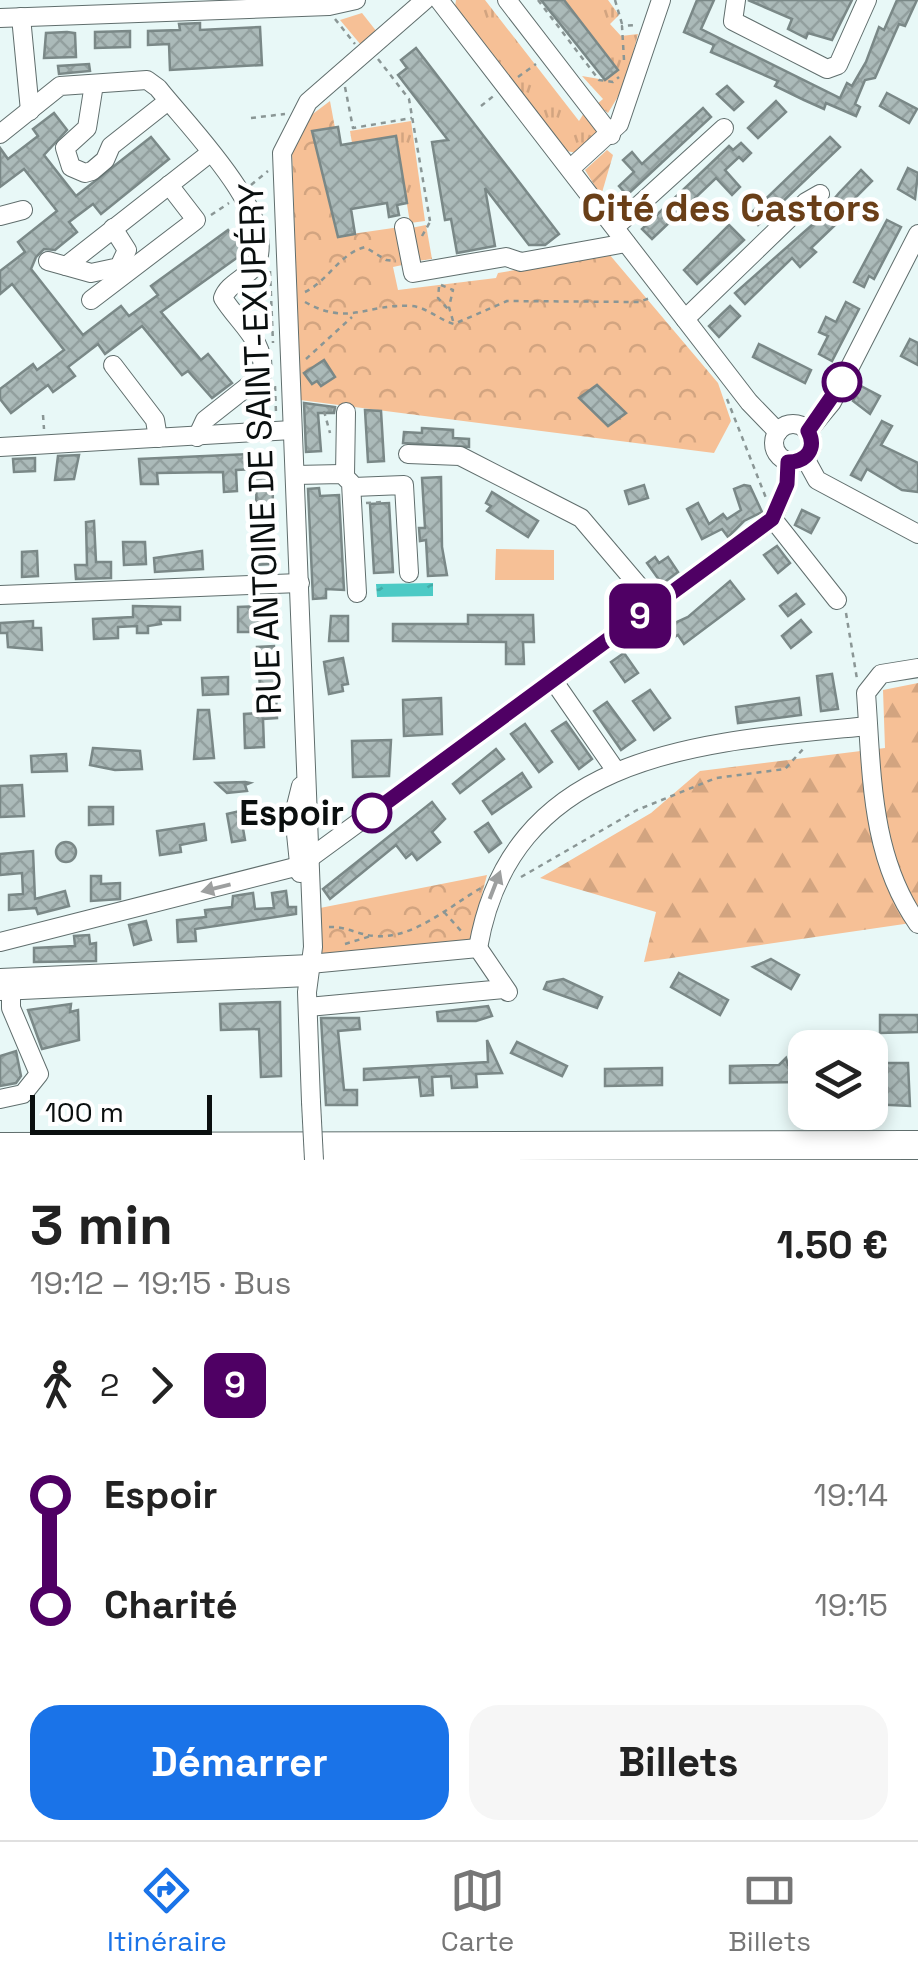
<!DOCTYPE html>
<html lang="fr">
<head>
<meta charset="utf-8">
<style>
  body { margin:0; font-family:"Space Grotesk",sans-serif; background:#f6f6f6; color:#222; height:100vh; display:flex; flex-direction:column; font-size:38px; white-space:nowrap }
  * { box-sizing:border-box; margin:0 }
  p { font-size:32px; color:#767676 }
  .icon { flex:none; width:55px; height:55px; fill:none; stroke:currentColor; stroke-width:2; stroke-linecap:round; stroke-linejoin:round }
  .map { position:relative; height:1160px; overflow:hidden }
  .side { display:flex; flex-direction:column; background:#fff; flex:1 }
  .side>* { flex:none }
  .badge { padding:0 20px; border-radius:15px; font-size:35px; line-height:65px }
  .buttons { position:absolute; left:788px; top:1030px; display:grid; gap:20px }
  .buttons a { display:grid; place-items:center; width:100px; height:100px; border-radius:20px; background:#fff; box-shadow:0 5px 15px #0003; font-size:50px }
  .scale { position:absolute; left:30px; bottom:25px; width:182px; box-sizing:border-box; padding-left:10px; border:5px solid #0a0f0f; border-top:0; font-size:28px; line-height:35px; white-space:nowrap; color:#0a0f0f; -webkit-text-stroke:8px #fff; paint-order:stroke }
  .map>.badge { position:absolute; translate:-50% -50%; box-shadow:0 0 0 5px #fff }
  .legs { display:flex; align-items:center; gap:15px; height:110px; padding:0 30px; font-size:32px }
  .legs p { margin-inline-start:auto }
  .head { display:flex; align-items:center; justify-content:space-between; height:170px; padding:0 30px }
  h1 { font-size:55px; font-weight:700; line-height:75px }
  .action { display:flex; gap:20px; margin-top:auto; padding:20px 30px }
  .action a { flex:1; height:115px; border-radius:30px; background:#1a73e8; color:#fff; font-size:40px; font-weight:700; line-height:115px; text-align:center }
  .action a+a { background:#f6f6f6; color:#222 }
  ul { padding:0 30px; list-style:none }
  li { display:flex; align-items:center; gap:35px; height:110px; font-size:38px }
  li i { display:grid; place-items:center; width:15px; height:100%; margin:0 12px; background:currentColor }
  li i::after { content:''; width:25px; height:25px; margin:-12px; border:8px solid; border-radius:50%; background:#fff }
  li p { margin-inline-start:auto }
  li:first-child i { background:linear-gradient(#0000 50%,currentColor 0) }
  li:last-child i { background:linear-gradient(currentColor 50%,#0000 0) }
  .tabs { display:flex; justify-content:space-around; align-items:center; height:140px; border-top:2px solid #e0e0e0; background:#fff; font-size:28px; color:#767676 }
  .tabs a { display:grid; justify-items:center; gap:5px }
  .tabs .selected { color:#1a73e8 }
  .map>svg:first-child { display:block }
  .grass { fill:url(#grass-tufts) }
  .forest { fill:url(#forest-firs) }
  .park { fill:url(#park-crowns) }
  .garden { fill:url(#garden-furrows) }
  .pitch { fill:#f6c096 }
  .water { fill:url(#water-ripples) }
  .building { fill:url(#building-cross-hatch); stroke:#7a8887; stroke-width:2.5 }
  .lines { fill:none; stroke-linecap:round; stroke-linejoin:round }
  .minor-casing { stroke:#606e6d; stroke-width:20 }
  .highway-casing { stroke:#606e6d; stroke-width:30 }
  .path { stroke:#8a9695; stroke-width:2.5; stroke-dasharray:5 5; stroke-linecap:butt }
  .minor { stroke:#fff; stroke-width:18 }
  .highway { stroke:#fff; stroke-width:28 }
  .minor-bridge-casing { stroke:#606e6d; stroke-width:20; stroke-linecap:butt }
  .minor-bridge { stroke:#fff; stroke-width:18 }
  .oneway { fill:#9d9f9f }
  .line-1-casing { stroke:#fff; stroke-width:22 }
  .line-1 { stroke:#4f0064; stroke-width:15 }
  .stop-1-dot { fill:#fff; stroke:#4f0064; stroke-width:5 }
  .labels { text-anchor:middle; dominant-baseline:central; stroke-width:9; stroke-linejoin:round; paint-order:stroke }
  .street-label { font-size:35px; fill:#0a0f0f; stroke:#fff }
  .stop-label { font-size:35px; font-weight:bold; fill:#0a0f0f; stroke:#fff; text-anchor:end }
  .neighbourhood-label { font-size:38px; font-weight:bold; fill:#6a3f18; stroke:#fff }
</style>
</head>
<body>
<div class="map">
<svg width="918" height="1160" viewBox="0 0 918 1160">
  <defs>
    <pattern id="grass-tufts" width="24" height="20" patternUnits="userSpaceOnUse" patternTransform="scale(2.5)"><rect width="24" height="20" fill="#f6c096"/><path d="M3 7l-1-3M5 7V3M7 7l1-3M15 17l-1-3M17 17v-4M19 17l1-3" fill="none" stroke="#d2a480"/></pattern>
    <pattern id="forest-firs" width="22" height="20" patternUnits="userSpaceOnUse" patternTransform="scale(2.5)"><rect width="22" height="20" fill="#f6c096"/><path d="M5 1l3.5 6h-7zM16 11l3.5 6h-7z" fill="#d2a480"/></pattern>
    <pattern id="park-crowns" width="20" height="18" patternUnits="userSpaceOnUse" patternTransform="scale(2.5)"><rect width="20" height="18" fill="#f6c096"/><path d="M2 6a3 3 0 1 1 6 0M12 15a3 3 0 1 1 6 0" fill="none" stroke="#d2a480"/></pattern>
    <pattern id="garden-furrows" width="10" height="10" patternUnits="userSpaceOnUse" patternTransform="scale(2.5)"><rect width="10" height="10" fill="#f6c096"/><path d="M-1 1l2-2M0 10L10 0M9 11l2-2" fill="none" stroke="#d2a480"/></pattern>
    <pattern id="water-ripples" width="26" height="14" patternUnits="userSpaceOnUse" patternTransform="scale(2.5)"><rect width="26" height="14" fill="#4ccac5"/><path d="M2 4q2-2 4 0t4 0M15 11q2-2 4 0t4 0" fill="none" stroke="#41aca8"/></pattern>
    <pattern id="building-cross-hatch" width="8" height="8" patternUnits="userSpaceOnUse" patternTransform="scale(2.5)"><rect width="8" height="8" fill="#abbab9"/><path d="M0 0l8 8M0 8l8-8" fill="none" stroke="#929f9e"/></pattern>
  </defs>
  <rect width="100%" height="100%" fill="#e8f8f7"/>
  <g class="grass">
    <polygon points="456,0 485,0 579,121 584,113 599,133 576,153 567,151 455,7"/>
    <polygon points="564,0 608,0 619,15 610,24 621,36 638,34 625,85 608,113 597,104 603,99 582,76 605,80 618,69"/>
    <polygon points="362,13 377,32 361,45 340,20"/>
    <polygon points="411,121 425,221 410,223 396,136 352,143 350,131"/>
    <polygon points="426,225 432,259 417,261 411,228"/>
  </g>
  <polygon class="forest" points="918,683 918,922 644,962 656,912 540,878 651,813 700,771 885,748 883,690"/>
  <g class="park">
    <polygon points="330,101 335,128 313,132 338,236 400,227 407,264 393,267 398,290 496,278 498,273 609,254 718,383 731,421 714,453 300,400 292,151 310,116"/>
    <polygon points="487,875 469,943 322,957 320,908"/>
  </g>
  <polygon class="garden" points="607,150 613,155 601,196 585,170"/>
  <polygon class="pitch" points="496,549 554,550 554,580 495,580"/>
  <polygon class="water" points="433,583 433,596 377,597 376,584"/>
  <g class="building">
    <polygon points="541,0 564,0 618,70 605,80"/>
    <polygon points="697,0 714,0 701,29 840,98 847,83 852,86 866,62 879,27 884,30 897,0 917,0 905,26 899,24 875,78 865,80 855,104 860,107 856,116 826,103 824,109 804,100 775,86 778,81 711,52 714,45 684,32"/>
    <polygon points="748,0 852,0 832,40 808,33 806,38 788,29 792,19"/>
    <polygon points="200,23 200,30 260,27 262,65 170,70 169,44 148,45 148,31 180,30 179,24"/>
    <polygon points="130,31 130,47 95,48 95,32"/>
    <polygon points="67,32 75,33 76,57 44,58 46,33"/>
    <polygon points="416,48 559,234 545,245 529,245 485,188 495,246 457,253 451,219 445,220 432,142 448,140 398,75 407,68 401,60"/>
    <polygon points="89,64 90,71 59,74 58,66"/>
    <polygon points="727,86 743,102 734,110 717,94"/>
    <polygon points="887,93 917,109 909,123 880,106"/>
    <polygon points="776,101 786,112 758,138 748,128"/>
    <polygon points="703,108 711,117 627,195 619,186 634,172 623,160 632,152 642,164"/>
    <polygon points="54,113 67,130 44,155 76,196 151,137 169,159 101,214 93,204 69,222 77,232 55,250 44,249 36,257 31,269 83,335 121,306 129,316 158,295 151,286 228,230 245,252 161,312 201,360 208,354 232,383 212,398 188,371 182,375 142,326 105,354 98,344 68,367 75,376 53,392 48,385 11,413 0,399 0,389 33,364 37,370 64,350 12,284 0,294 0,271 25,252 18,242 57,211 24,169 0,187 0,148 8,159 38,136 33,129"/>
    <polygon points="338,127 341,145 396,136 407,203 397,205 399,215 389,217 387,203 351,209 355,234 338,237 312,131"/>
    <polygon points="830,137 840,147 758,225 749,215"/>
    <polygon points="741,143 751,153 743,161 739,157 725,170 740,187 732,195 716,178 652,239 642,229 729,146 733,150"/>
    <polygon points="908,168 918,173 915,199 898,189"/>
    <polygon points="861,170 872,181 852,201 856,205 811,248 816,252 800,267 792,258 745,304 735,293 838,202 834,199 839,193"/>
    <polygon points="887,220 901,227 874,279 869,276 864,287 854,282"/>
    <polygon points="729,225 744,240 697,284 684,270"/>
    <polygon points="846,302 859,309 832,361 819,354 828,336 819,332 826,317 836,322"/>
    <polygon points="730,306 740,316 719,337 709,326"/>
    <polygon points="910,339 918,343 918,365 901,356"/>
    <polygon points="759,344 811,370 805,383 753,357"/>
    <polygon points="324,360 335,377 321,386 317,381 312,384 304,373"/>
    <polygon points="597,385 626,413 608,426 579,398"/>
    <polygon points="861,386 880,396 870,414 853,401"/>
    <polygon points="304,403 335,407 334,413 318,413 321,451 306,452"/>
    <polygon points="365,410 381,411 384,461 368,462"/>
    <polygon points="882,421 892,426 881,445 918,463 918,492 902,490 867,469 861,480 851,475"/>
    <polygon points="422,428 453,430 453,438 469,439 469,447 403,443 404,432 422,433"/>
    <polygon points="272,453 273,509 256,509 257,469 236,470 237,491 224,492 223,472 157,473 158,484 141,484 139,459"/>
    <polygon points="79,455 74,479 55,480 58,456"/>
    <polygon points="35,458 35,471 14,472 13,459"/>
    <polygon points="441,477 442,547 447,575 428,576 426,540 420,541 419,528 425,528 422,478"/>
    <polygon points="644,485 648,498 629,504 625,491"/>
    <polygon points="744,485 750,486 762,512 744,521 728,537 722,529 702,539 687,509 698,503 709,524 723,514 727,519 741,510 734,489"/>
    <polygon points="319,488 320,496 339,495 344,590 326,589 326,598 313,599 308,489"/>
    <polygon points="492,492 538,521 528,537 487,511 491,506 486,503"/>
    <polygon points="389,503 393,572 374,573 370,504"/>
    <polygon points="802,510 819,518 811,533 795,525"/>
    <polygon points="94,521 96,562 111,562 111,578 76,579 75,565 87,565 86,522"/>
    <polygon points="123,542 145,542 146,564 124,565"/>
    <polygon points="269,542 271,564 254,565 254,543"/>
    <polygon points="777,546 790,563 778,573 764,555"/>
    <polygon points="37,551 38,576 22,577 22,552"/>
    <polygon points="202,551 203,569 155,572 154,558"/>
    <polygon points="655,557 659,563 668,557 678,572 662,584 647,563"/>
    <polygon points="730,581 744,599 684,644 678,635 654,649 646,636 688,617"/>
    <polygon points="796,594 804,604 788,616 780,606"/>
    <polygon points="133,606 180,607 180,620 160,620 161,624 148,626 148,633 137,633 137,626 118,627 118,638 94,639 93,619 133,617"/>
    <polygon points="265,606 265,623 259,623 258,632 238,632 238,607"/>
    <polygon points="468,615 533,615 534,642 523,642 524,664 506,664 506,642 393,641 393,624 468,624"/>
    <polygon points="331,616 348,616 348,641 329,641"/>
    <polygon points="801,620 811,632 791,648 782,636"/>
    <polygon points="33,621 33,628 41,628 42,650 8,647 7,633 0,633 0,623"/>
    <polygon points="274,646 277,718 263,719 264,747 245,748 244,714 262,713 257,647"/>
    <polygon points="624,653 638,673 625,682 611,662"/>
    <polygon points="343,658 348,684 342,685 343,691 329,694 324,662"/>
    <polygon points="832,674 838,709 821,711 817,676"/>
    <polygon points="228,677 228,694 203,695 202,678"/>
    <polygon points="650,690 670,718 654,730 633,701"/>
    <polygon points="441,698 442,734 404,736 403,700"/>
    <polygon points="799,698 801,715 738,723 736,707"/>
    <polygon points="607,702 635,740 621,750 594,711"/>
    <polygon points="198,710 209,710 214,758 194,759"/>
    <polygon points="566,722 592,759 579,769 552,731"/>
    <polygon points="525,724 552,762 539,772 511,734"/>
    <polygon points="391,740 389,776 353,777 352,741"/>
    <polygon points="93,748 140,751 142,769 115,770 90,765"/>
    <polygon points="496,749 504,759 460,793 453,784"/>
    <polygon points="66,754 67,771 32,772 31,756"/>
    <polygon points="522,773 531,787 492,814 483,801"/>
    <polygon points="245,782 250,783 245,785 247,791 227,793 216,783"/>
    <polygon points="22,785 24,816 0,817 0,786"/>
    <polygon points="432,802 445,819 432,832 440,842 417,860 412,853 406,858 396,845 330,899 323,889"/>
    <polygon points="89,807 113,807 113,824 89,825"/>
    <polygon points="240,811 245,840 232,842 227,814"/>
    <polygon points="488,823 501,843 489,852 475,832"/>
    <polygon points="204,824 206,840 180,845 181,852 160,855 157,831"/>
    <circle cx="66" cy="852" r="10"/>
    <polygon points="33,851 35,899 65,891 69,906 38,914 36,908 9,910 9,895 23,894 22,873 0,875 0,854"/>
    <polygon points="91,876 101,876 101,884 120,883 120,899 91,901"/>
    <polygon points="286,891 288,907 296,907 296,914 195,929 196,941 178,942 177,920 206,917 205,910 232,907 233,896 253,893 255,909 274,908 272,893"/>
    <polygon points="146,921 151,940 134,945 129,925"/>
    <polygon points="89,935 90,944 96,943 96,961 34,962 34,948 75,946 74,936"/>
    <polygon points="771,959 799,975 791,989 753,967"/>
    <polygon points="679,973 728,1000 720,1015 671,987"/>
    <polygon points="563,979 602,997 597,1008 544,989 547,982"/>
    <polygon points="280,1002 281,1076 261,1077 259,1029 221,1030 220,1004"/>
    <polygon points="71,1004 70,1012 78,1010 79,1040 42,1049 28,1010"/>
    <polygon points="488,1006 492,1016 476,1021 438,1021 437,1012"/>
    <polygon points="880,1015 918,1015 918,1032 880,1033"/>
    <polygon points="321,1018 359,1018 360,1029 338,1031 344,1090 357,1090 357,1105 326,1105"/>
    <polygon points="487,1040 502,1073 476,1074 477,1087 452,1088 451,1076 432,1077 433,1095 421,1096 419,1077 364,1080 364,1069 488,1062"/>
    <polygon points="517,1042 567,1066 562,1076 511,1053"/>
    <polygon points="16,1051 21,1076 16,1083 0,1086 0,1056"/>
    <polygon points="786,1058 788,1065 805,1064 805,1082 730,1083 730,1066 779,1065"/>
    <polygon points="870,1063 908,1063 910,1106 870,1104"/>
    <polygon points="662,1068 662,1085 605,1086 605,1069"/>
  </g>
  <g class="lines">
    <g class="minor-casing">
      <g id="minor">
        <polyline points="439,0 749,402 778,432"/>
        <polyline points="507,0 611,135"/>
        <polyline points="736,0 733,21 827,69 838,65 867,0"/>
        <polyline points="21,17 30,111"/>
        <polyline points="0,18 329,6 356,0"/>
        <polyline points="94,84 87,128 65,148 71,167 85,173 92,171 105,160 111,146 168,101"/>
        <path d="M0 134 60 86 147 80 158 88C188 126 273 210 258 259 252 277 229 281 223 298 239 324 267 342 262 375L205 420 197 437"/>
        <polyline points="570,169 619,124 661,0"/>
        <polyline points="0,216 23,210"/>
        <polyline points="404,227 413,273 506,257 521,262 626,243"/>
        <polyline points="615,227 724,128"/>
        <polyline points="48,261 66,266 210,153"/>
        <polyline points="66,266 91,273 119,267 127,250 113,228"/>
        <polyline points="91,300 196,220 169,185"/>
        <polyline points="685,319 806,202 820,194"/>
        <polyline points="113,365 155,420 158,438"/>
        <circle cx="793" cy="443" r="19"/>
        <polyline points="808,431 832,402 918,234"/>
        <polyline points="0,447 292,430"/>
        <polyline points="408,454 460,456 581,518 655,605"/>
        <polyline points="805,458 817,480 918,534"/>
        <polyline points="295,475 342,474 351,483 357,593"/>
        <polyline points="345,475 346,412"/>
        <polyline points="353,487 404,485 409,573"/>
        <polyline points="773,519 837,600"/>
        <polyline points="0,595 300,583"/>
        <path d="M918 668 881 674 866 693C872 773 870 856 918 924"/>
        <polyline points="553,680 616,771"/>
        <polyline points="300,873 294,814 301,786"/>
        <polyline points="0,942 299,866 773,519 787,484 788,461"/>
        <path d="M478 948C512 750 705 742 868 726"/>
        <polyline points="478,948 508,992"/>
        <polyline points="0,978 310,964 478,948"/>
        <polyline points="0,991 308,977"/>
        <polyline points="308,1007 504,989"/>
        <polyline points="0,1099 23,1094 39,1074 11,1008 11,991"/>
        <polyline points="311,1102 307,992 313,947 282,153 308,102 425,0"/>
      </g>
    </g>
    <g class="highway-casing">
      <polyline id="highway" points="0,1147 918,1145"/>
    </g>
    <g class="path">
      <polyline points="538,0 599,80 613,82 619,77"/>
      <polyline points="615,0 622,24"/>
      <polyline points="335,19 355,44"/>
      <polyline points="378,59 409,99 430,221"/>
      <polyline points="624,60 622,26 635,25"/>
      <polyline points="518,77 536,64"/>
      <polyline points="345,87 353,128 412,118"/>
      <polyline points="481,106 496,94"/>
      <polyline points="251,118 285,114"/>
      <polyline points="251,185 268,171"/>
      <polyline points="211,215 229,203"/>
      <polyline points="422,236 430,222"/>
      <polyline points="270,271 273,343"/>
      <polyline points="441,285 453,290 449,307 453,321"/>
      <polyline points="439,287 438,298 448,309"/>
      <path d="M305 292C328 281 339 254 365 247L386 260 396 261"/>
      <path d="M305 302C349 327 368 303 411 306 427 307 439 320 454 324L507 301 639 302 650 298"/>
      <polyline points="306,359 352,317"/>
      <polyline points="275,386 276,413"/>
      <polyline points="727,399 766,498"/>
      <polyline points="324,411 330,433"/>
      <polyline points="43,415 44,429"/>
      <polyline points="366,503 383,502"/>
      <polyline points="846,613 857,679"/>
      <polyline points="521,877 637,810 716,778 785,769 804,748"/>
      <polyline points="444,912 462,932"/>
      <path d="M329 927C346 926 358 935 375 936 414 939 448 907 481 888"/>
      <polyline points="345,944 371,936"/>
    </g>
    <use href="#minor" class="minor"/>
    <use href="#highway" class="highway"/>
    <g class="minor-bridge-casing">
      <polyline id="minor-bridge" points="311,1102 314,1160"/>
    </g>
    <use href="#minor-bridge" class="minor-bridge"/>
  </g>
  <defs><path id="oneway-solid" d="M-6-.8H1V-3.2L6.5 0L1 3.2V.8H-6Z" transform="scale(2.5)"/></defs>
  <g class="oneway">
    <use href="#oneway-solid" transform="translate(495 885) rotate(-69)"/>
    <use href="#oneway-solid" transform="translate(216 888) rotate(166)"/>
  </g>
  <g class="lines">
    <g class="line-1-casing">
      <path id="line-1" d="M372 813 772 519 787 484 788 462C807 462 817 448 808 431L842 382"/>
    </g>
    <use href="#line-1" class="line-1"/>
  </g>
  <g class="stop-1-dot">
    <circle cx="842" cy="382" r="18"/>
    <circle cx="372" cy="813" r="18"/>
  </g>
  <g class="labels">
    <g class="street-label">
      <text transform="translate(260 449) rotate(-92)">RUE ANTOINE DE SAINT-EXUPÉRY</text>
    </g>
    <g class="stop-label">
      <text x="344" y="813">Espoir</text>
    </g>
    <g class="neighbourhood-label">
      <text x="731" y="208">Cité des Castors</text>
    </g>
  </g>
</svg>
<div class="buttons">
<a><svg class="icon" aria-label="layers" viewBox="0 0 24 24"><path d="M12 4l9 5-9 5-9-5zM3 14l9 5 9-5"/></svg></a>
</div>
<div class="scale">100 m</div>
<b class="badge" style="left:640px;top:616px;background:#4f0064;color:#fff">9</b>
</div>
<section class="side">
<div class="head"><div><h1>3 min</h1><p>19:12 – 19:15 · Bus</p></div><b>1.50 €</b></div>
<div class="legs"><svg class="icon" aria-label="walk" viewBox="0 0 24 24"><circle cx="13" cy="4" r="2"/><path d="M13 8l-2 6 4 7M11 14l-3 7M7 12l3-4h3l4 4"/></svg>2<svg class="icon" aria-label="forward" viewBox="0 0 24 24"><path d="M9 5l7 7-7 7"/></svg><b class="badge" style="background:#4f0064;color:#fff">9</b></div>
<ul>
<li><i style="color:#4f0064"></i><b>Espoir</b><p>19:14</p></li>
<li><i style="color:#4f0064"></i><b>Charité</b><p>19:15</p></li>
</ul>
<div class="action"><a>Démarrer</a><a>Billets</a></div>
</section>
<nav class="tabs">
<a class="selected"><svg class="icon" aria-label="directions" viewBox="0 0 24 24"><path d="M12 3l9 9-9 9-9-9zM9 14v-3h6M13 9l2 2-2 2"/></svg>Itinéraire</a>
<a><svg class="icon" aria-label="map" viewBox="0 0 24 24"><path d="M3 6l6-2 6 2 6-2v14l-6 2-6-2-6 2zM9 4v14M15 6v14"/></svg>Carte</a>
<a><svg class="icon" aria-label="tickets" viewBox="0 0 24 24"><path d="M3 7h18v10H3zM15 7v10"/></svg>Billets</a>
</nav>
</body>
</html>
